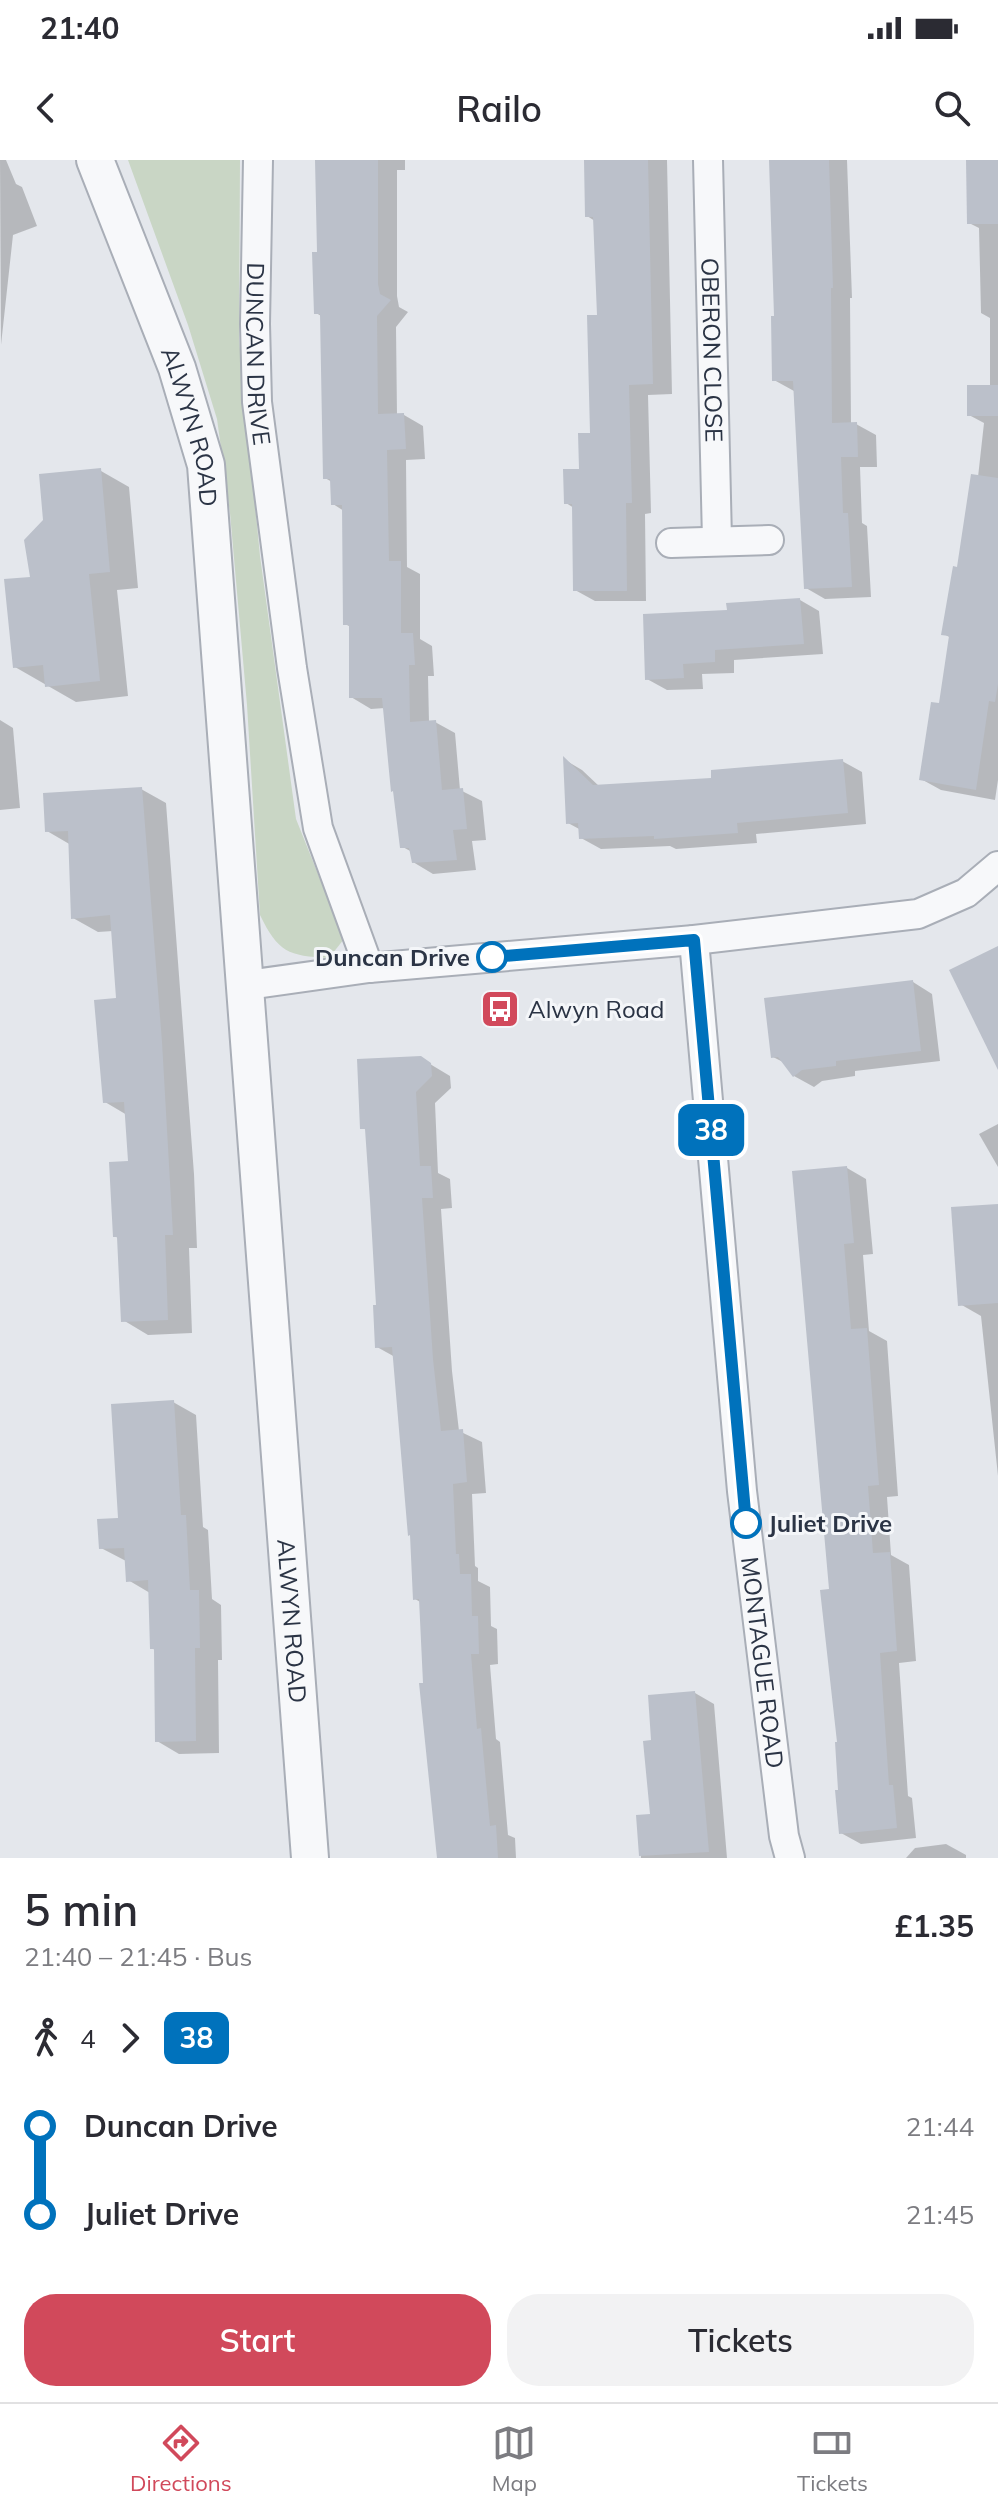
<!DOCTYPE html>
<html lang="en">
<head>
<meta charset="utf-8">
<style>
  body { margin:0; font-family:Mulish,sans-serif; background:#f2f2f3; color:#2b2b33; height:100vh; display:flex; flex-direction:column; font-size:30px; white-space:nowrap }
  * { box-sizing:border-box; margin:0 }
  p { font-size:26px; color:#7c7c81 }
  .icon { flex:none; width:44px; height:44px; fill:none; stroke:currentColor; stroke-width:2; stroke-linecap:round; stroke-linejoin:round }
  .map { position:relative; height:1698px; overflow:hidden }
  .details { display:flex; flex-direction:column; background:#fff; flex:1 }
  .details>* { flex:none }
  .badge { padding:0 16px; border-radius:12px; font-size:28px; line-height:52px }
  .map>.badge { position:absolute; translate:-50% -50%; box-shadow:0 0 0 4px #fff }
  .legs { display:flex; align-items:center; gap:12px; height:88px; padding:0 24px; font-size:26px }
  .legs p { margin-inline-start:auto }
  .head { display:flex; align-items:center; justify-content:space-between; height:136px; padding:0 24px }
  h1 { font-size:44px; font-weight:600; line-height:60px }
  .cta { display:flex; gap:16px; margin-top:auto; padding:16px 24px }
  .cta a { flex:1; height:92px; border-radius:32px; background:#d1495b; color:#fff; font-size:32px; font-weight:600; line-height:92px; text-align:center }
  .cta a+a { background:#f2f2f3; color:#2b2b33 }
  ul { padding:0 24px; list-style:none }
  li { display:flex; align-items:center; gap:28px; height:88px; font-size:30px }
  li i { display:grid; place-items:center; width:12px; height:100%; margin:0 10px; background:currentColor }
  li i::after { content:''; width:20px; height:20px; margin:-10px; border:6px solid; border-radius:50%; background:#fff }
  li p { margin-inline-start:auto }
  li:first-child i { background:linear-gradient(#0000 50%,currentColor 0) }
  li:last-child i { background:linear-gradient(currentColor 50%,#0000 0) }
  .status { display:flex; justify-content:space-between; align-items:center; height:56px; padding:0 40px; background:#fff; direction:ltr }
  .status svg { height:22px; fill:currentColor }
  header { display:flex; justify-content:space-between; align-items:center; height:104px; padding:0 24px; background:#fff; font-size:36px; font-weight:600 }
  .menu { display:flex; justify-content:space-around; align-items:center; height:112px; border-top:2px solid #e1e1e2; background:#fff; font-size:22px; color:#7c7c81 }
  .menu a { display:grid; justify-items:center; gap:4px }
  .menu .active { color:#d1495b }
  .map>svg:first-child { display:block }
  .green { fill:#c9d6c5 }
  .shadow { fill:#0003 }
  .building { fill:#bbc0ca }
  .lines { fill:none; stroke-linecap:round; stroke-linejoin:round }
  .minor-casing { stroke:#a9aeb7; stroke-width:32 }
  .tertiary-casing { stroke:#a9aeb7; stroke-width:40 }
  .minor { stroke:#f7f8fa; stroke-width:28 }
  .tertiary { stroke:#f7f8fa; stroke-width:36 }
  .line-1-casing { stroke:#fff; stroke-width:18 }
  .line-1 { stroke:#0072bc; stroke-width:12 }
  .stop-1-dot { fill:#fff; stroke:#0072bc; stroke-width:4 }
  .labels { text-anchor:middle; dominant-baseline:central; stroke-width:6; stroke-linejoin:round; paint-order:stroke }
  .street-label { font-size:24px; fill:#2b3445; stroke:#f4f6f9 }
  .stop-label { font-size:24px; font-weight:bold; fill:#2b3445; stroke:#f4f6f9; text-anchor:end }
  .poi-label { font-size:24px; fill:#2b3445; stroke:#f4f6f9; text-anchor:start }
</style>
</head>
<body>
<div class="status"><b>21:40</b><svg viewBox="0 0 49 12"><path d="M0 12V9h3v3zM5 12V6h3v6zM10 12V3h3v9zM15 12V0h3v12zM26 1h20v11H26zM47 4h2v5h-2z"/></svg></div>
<header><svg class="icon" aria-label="back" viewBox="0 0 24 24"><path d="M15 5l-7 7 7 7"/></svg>Railo<svg class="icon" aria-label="search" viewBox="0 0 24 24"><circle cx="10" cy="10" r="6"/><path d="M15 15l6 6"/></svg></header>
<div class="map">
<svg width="998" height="1698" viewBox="0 0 998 1698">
  <rect width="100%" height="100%" fill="#e4e7ec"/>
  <path class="green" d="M128 0H240L239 179 260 396 296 659 344 779 329 798C288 796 278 792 260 755L247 545 230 353 217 259 188 165Z"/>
  <g class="shadow">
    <polygon points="0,0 6,0 16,24 22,27 37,66 13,75 1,185"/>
    <polygon points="317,0 405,0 405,10 397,10 397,136 399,147 408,152 396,167 397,255 404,255 423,266 425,299 406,300 407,407 420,414 420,479 432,486 434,516 428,516 429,562 435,562 455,573 460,630 482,641 486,680 472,681 476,710 433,714 413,702 412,692 401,686 385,548 371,549 351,537 351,467 345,464 344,351 333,344 332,322 325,318 323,157 316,153 319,94"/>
    <polygon points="586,0 667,0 672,234 648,235 651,353 645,354 646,441 595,441 575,430 574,348 566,343 581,311 592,275 599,157 595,61 587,56"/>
    <polygon points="772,0 847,0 852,138 850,138 851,264 856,264 876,275 877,307 860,307 862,363 867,366 871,437 825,439 806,428 794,231 774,220 776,158"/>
    <polygon points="968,0 998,0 998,620 995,640 941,630 921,619 941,545 951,478 944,474 978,317 984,263 969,255 990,227 990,158 981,153 979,68 969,63"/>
    <polygon points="101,311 129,327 138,428 117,430 128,536 76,542 15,507 32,419"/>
    <polygon points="800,440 819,451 823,494 734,500 734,513 702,514 703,529 667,530 647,519 729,452"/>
    <polygon points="0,560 13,568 20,648 0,650"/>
    <polygon points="565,600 582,610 600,627 713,620 842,601 862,612 866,664 756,674 757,683 676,689 670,686 601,689 581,678 581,670 568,663"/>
    <polygon points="141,629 166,643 194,1014 197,1088 189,1088 192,1173 148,1175 123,1160 119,1079 115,1076 130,1003 127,955 105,942 118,840 113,771 98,772 73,758 71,685 47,671"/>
    <polygon points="913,822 932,834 940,901 855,911 855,916 822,921 814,927 794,916 785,903 773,897"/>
    <polygon points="420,898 450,916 451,928 435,943 438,1013 450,1019 452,1048 441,1049 452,1211 459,1271 482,1282 486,1333 472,1334 475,1406 478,1408 478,1421 490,1427 491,1466 497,1469 498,1504 490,1505 496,1579 500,1582 508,1675 515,1678 516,1698 439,1698 425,1524 422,1443 415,1439 412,1376 395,1197 377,1187 378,1147 367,970 362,968"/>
    <polygon points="998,964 998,1007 979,974"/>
    <polygon points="847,1008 866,1019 873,1094 863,1095 869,1171 887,1181 898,1336 887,1337 891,1395 909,1405 916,1501 899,1503 908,1636 912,1638 916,1678 861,1684 841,1673 831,1431 794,1012"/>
    <polygon points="998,1046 998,1316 981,1156 960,1144"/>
    <polygon points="173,1242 196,1255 203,1367 208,1370 212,1439 221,1445 222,1500 218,1500 219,1593 179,1594 157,1581 156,1491 152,1488 150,1433 128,1420 126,1401 101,1388 120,1360"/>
    <polygon points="695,1533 714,1544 727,1698 641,1698 639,1657 652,1656 654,1582"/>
    <polygon points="946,1684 966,1695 966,1698 906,1698 915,1688"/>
  </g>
  <g class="building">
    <polygon points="315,0 378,0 378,124 380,134 391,140 377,156 378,254 404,253 406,289 387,290 389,401 401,401 401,473 413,473 415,505 409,505 410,562 436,560 442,630 463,628 467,669 453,670 457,700 412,703 409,688 400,688 393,631 391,632 382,538 349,538 349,465 343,465 342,345 331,345 330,319 323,319 320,154 314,154 312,92 317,92"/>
    <polygon points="584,0 648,0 653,224 629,225 632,343 626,343 627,431 573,431 572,344 564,344 563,309 579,309 578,273 590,273 587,155 597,155 593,57 585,57"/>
    <polygon points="769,0 829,0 833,128 831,128 832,263 857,262 858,297 841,297 843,353 848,353 852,427 804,429 793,221 772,221 771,156 774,156"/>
    <polygon points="966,0 998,0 998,64 967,64"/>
    <rect x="967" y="225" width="31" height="31"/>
    <polygon points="101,308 110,412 89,414 100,521 45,527 43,505 13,508 4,419 30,417 24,380 43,360 39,314"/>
    <polygon points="971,314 998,318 998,524 995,542 989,541 976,630 919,620 931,542 939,543 949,476 941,475 953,406 957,407"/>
    <polygon points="800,438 804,484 715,490 715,502 683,504 684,518 645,520 643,454 727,450 726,443"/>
    <polygon points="563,596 593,625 711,618 711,610 843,599 848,653 737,663 738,673 654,679 654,676 579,679 578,663 566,664"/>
    <polygon points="142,627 162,882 173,1075 165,1075 168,1160 121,1162 117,1077 113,1077 109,1002 128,1001 124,942 103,943 94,840 116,838 110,755 71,759 68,671 45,672 43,633"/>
    <polygon points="998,786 998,910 949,810"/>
    <polygon points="913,820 921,891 836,901 836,906 802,910 793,917 778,897 771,898 764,838"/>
    <polygon points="421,896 431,903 432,916 416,932 420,1006 431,1006 433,1038 422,1038 433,1199 441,1271 463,1269 467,1322 453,1324 456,1394 459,1394 460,1414 471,1414 472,1456 478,1456 479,1494 471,1494 477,1569 481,1568 490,1666 496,1665 498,1698 437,1698 419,1523 423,1523 419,1439 413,1440 410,1375 408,1376 392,1187 375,1188 373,1145 376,1145 370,1041 365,969 360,969 357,899"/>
    <polygon points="847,1006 854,1083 844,1084 851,1169 867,1168 879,1325 868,1326 873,1393 890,1392 897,1491 880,1493 889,1625 893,1625 897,1668 839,1674 835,1630 838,1630 835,1582 837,1582 820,1430 829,1429 792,1011"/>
    <polygon points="998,1044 998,1143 958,1146 951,1047"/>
    <polygon points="174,1240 181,1355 186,1355 190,1430 199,1430 200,1488 195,1488 196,1581 155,1582 154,1489 150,1489 148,1420 126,1422 124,1388 99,1389 97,1359 118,1358 111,1244"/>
    <polygon points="695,1531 709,1692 639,1696 636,1655 650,1654 643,1581 651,1580 648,1535"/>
  </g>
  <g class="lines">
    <g class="minor-casing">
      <g id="minor">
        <path id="s1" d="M258 0 255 164 257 242 292 508 318 668 369 808"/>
        <path id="s2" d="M708 0 717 380"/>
        <polyline points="671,383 769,380"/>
        <path id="s3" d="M694 780 742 1331 784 1676 790 1698"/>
        <polyline points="247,825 369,808 694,780 918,754 966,733 998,706"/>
      </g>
    </g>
    <g class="tertiary-casing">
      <g id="tertiary">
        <path id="s4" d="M95 0 177 208 206 305 310 1698"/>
      </g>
    </g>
    <use href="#minor" class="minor"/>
    <use href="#tertiary" class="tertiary"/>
  </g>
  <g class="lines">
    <g class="line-1-casing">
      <polyline id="line-1" points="492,797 694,780 746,1363"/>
    </g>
    <use href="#line-1" class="line-1"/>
  </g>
  <defs>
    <g id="bus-square" transform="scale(2)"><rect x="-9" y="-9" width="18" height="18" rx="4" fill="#d1495b" stroke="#f4f6f9"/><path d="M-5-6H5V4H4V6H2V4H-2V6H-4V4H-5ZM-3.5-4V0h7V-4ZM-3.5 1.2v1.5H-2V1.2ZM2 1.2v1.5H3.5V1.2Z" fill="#fff"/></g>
  </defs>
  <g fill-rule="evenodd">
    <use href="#bus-square" x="500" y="849"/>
  </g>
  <g class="stop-1-dot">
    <circle cx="492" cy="797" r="14"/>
    <circle cx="746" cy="1363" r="14"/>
  </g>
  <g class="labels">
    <g class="street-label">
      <text stroke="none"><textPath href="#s2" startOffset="190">OBERON CLOSE</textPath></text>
      <text stroke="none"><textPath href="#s1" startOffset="194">DUNCAN DRIVE</textPath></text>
      <text stroke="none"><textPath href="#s4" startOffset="284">ALWYN ROAD</textPath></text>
      <text stroke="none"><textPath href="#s4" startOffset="1484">ALWYN ROAD</textPath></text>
      <text stroke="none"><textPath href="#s3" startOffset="726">MONTAGUE ROAD</textPath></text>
    </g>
    <g class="stop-label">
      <text x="470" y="797">Duncan Drive</text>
      <text x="768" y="1363" text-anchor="start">Juliet Drive</text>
    </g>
    <g class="poi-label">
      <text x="528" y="849">Alwyn Road</text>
    </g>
  </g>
</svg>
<b class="badge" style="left:711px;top:970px;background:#0072bc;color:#fff">38</b>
</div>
<section class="details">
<div class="head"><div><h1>5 min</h1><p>21:40 – 21:45 · Bus</p></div><b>£1.35</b></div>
<div class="legs"><svg class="icon" aria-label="walk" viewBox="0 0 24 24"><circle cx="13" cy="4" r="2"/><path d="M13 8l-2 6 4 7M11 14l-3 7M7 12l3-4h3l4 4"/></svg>4<svg class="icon" aria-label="forward" viewBox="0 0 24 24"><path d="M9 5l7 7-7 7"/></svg><b class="badge" style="background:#0072bc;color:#fff">38</b></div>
<ul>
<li><i style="color:#0072bc"></i><b>Duncan Drive</b><p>21:44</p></li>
<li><i style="color:#0072bc"></i><b>Juliet Drive</b><p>21:45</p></li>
</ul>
<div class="cta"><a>Start</a><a>Tickets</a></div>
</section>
<nav class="menu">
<a class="active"><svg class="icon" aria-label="directions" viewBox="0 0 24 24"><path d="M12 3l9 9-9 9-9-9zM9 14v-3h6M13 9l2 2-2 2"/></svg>Directions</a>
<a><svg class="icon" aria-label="map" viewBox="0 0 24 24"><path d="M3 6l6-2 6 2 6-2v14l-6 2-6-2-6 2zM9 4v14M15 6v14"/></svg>Map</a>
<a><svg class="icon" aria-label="tickets" viewBox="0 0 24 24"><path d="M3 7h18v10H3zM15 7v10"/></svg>Tickets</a>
</nav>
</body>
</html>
